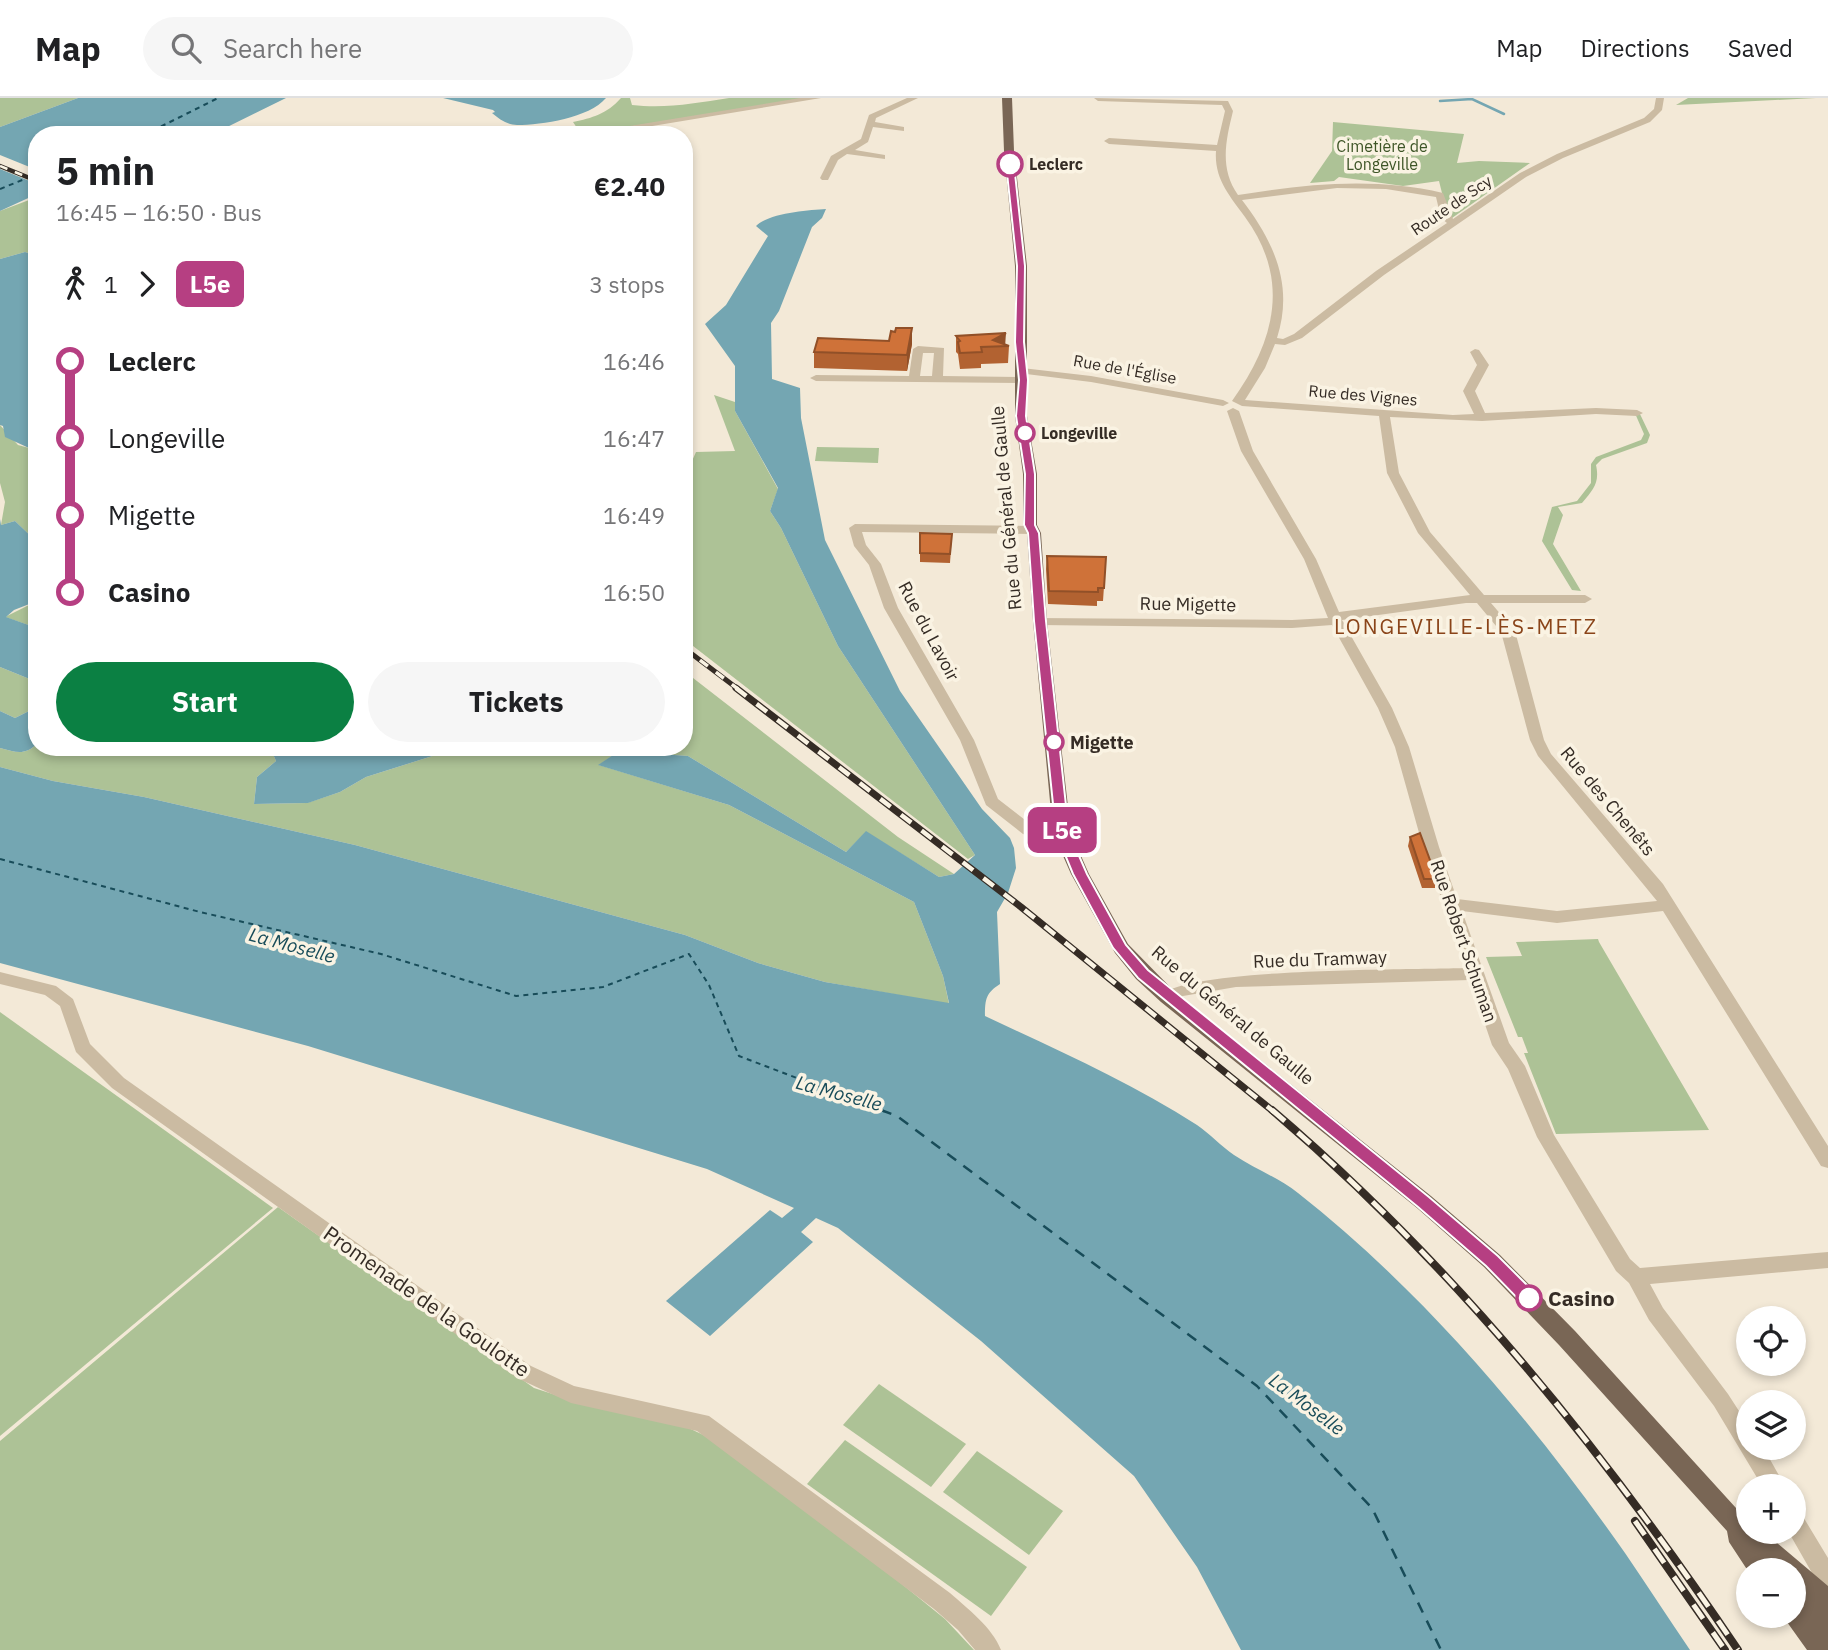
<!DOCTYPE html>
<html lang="en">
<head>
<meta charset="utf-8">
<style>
  body { margin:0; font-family:"IBM Plex Sans",sans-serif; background:#f6f6f6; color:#202124; height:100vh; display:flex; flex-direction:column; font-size:26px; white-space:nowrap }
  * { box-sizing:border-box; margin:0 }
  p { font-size:23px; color:#757577 }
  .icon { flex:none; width:38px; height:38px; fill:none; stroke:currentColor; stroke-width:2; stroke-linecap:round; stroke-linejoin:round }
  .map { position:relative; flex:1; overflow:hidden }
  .side { position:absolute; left:28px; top:28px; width:665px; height:630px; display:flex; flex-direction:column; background:#fff; border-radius:28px; box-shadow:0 4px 10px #0003 }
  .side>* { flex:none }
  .badge { padding:0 14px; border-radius:10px; font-size:24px; line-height:46px }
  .controls { position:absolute; left:1736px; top:1208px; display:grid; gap:14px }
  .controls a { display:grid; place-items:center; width:70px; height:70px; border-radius:50%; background:#fff; box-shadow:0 4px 10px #0003; font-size:35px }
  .map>.badge { position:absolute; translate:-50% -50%; box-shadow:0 0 0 4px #fff }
  .legs { display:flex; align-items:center; gap:10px; height:77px; padding:0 28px; font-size:23px }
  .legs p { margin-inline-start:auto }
  .summary { display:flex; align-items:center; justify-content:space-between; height:119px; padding:0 28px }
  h1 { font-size:38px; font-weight:700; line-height:52px }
  .cta { display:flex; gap:14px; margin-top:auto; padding:14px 28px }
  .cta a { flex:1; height:80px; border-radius:42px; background:#0b8043; color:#fff; font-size:28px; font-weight:700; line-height:80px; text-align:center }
  .cta a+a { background:#f6f6f6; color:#202124 }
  ul { padding:0 28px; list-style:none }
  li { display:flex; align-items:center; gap:24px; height:77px; font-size:26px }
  li i { display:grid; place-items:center; width:10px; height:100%; margin:0 9px; background:currentColor }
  li i::after { content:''; width:18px; height:18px; margin:-9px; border:5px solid; border-radius:50%; background:#fff }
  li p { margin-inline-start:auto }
  li:first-child i { background:linear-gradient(#0000 50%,currentColor 0) }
  li:last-child i { background:linear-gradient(currentColor 50%,#0000 0) }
  header { display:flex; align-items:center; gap:42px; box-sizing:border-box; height:98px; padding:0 35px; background:#fff; border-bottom:2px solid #e0e0e0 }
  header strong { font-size:33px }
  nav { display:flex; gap:38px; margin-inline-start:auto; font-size:24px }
  .search { width:490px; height:63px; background:#f6f6f6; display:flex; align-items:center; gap:18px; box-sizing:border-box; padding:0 24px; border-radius:38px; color:#757577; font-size:26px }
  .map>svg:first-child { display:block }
  .green { fill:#adc296 }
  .water { fill:#74a6b2 }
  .pier { fill:#f3e9d7 }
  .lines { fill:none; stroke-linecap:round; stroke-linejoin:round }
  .stream { stroke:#74a6b2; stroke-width:2.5 }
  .ferry-far1 { stroke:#184c59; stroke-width:2; stroke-dasharray:5 4.5; stroke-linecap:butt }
  .ferry { stroke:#184c59; stroke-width:2.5; stroke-dasharray:11 9; stroke-linecap:butt }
  .minor { fill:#cbbba2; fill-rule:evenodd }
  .major { fill:#796655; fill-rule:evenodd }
  .rail-far3-casing { stroke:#352c25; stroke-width:4.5 }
  .rail-far2-casing { stroke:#352c25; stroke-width:5 }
  .rail-far1-casing { stroke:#352c25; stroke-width:7 }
  .rail-casing { stroke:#352c25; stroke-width:8 }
  .rail-far3 { stroke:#faf3e3; stroke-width:2.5; stroke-dasharray:8; stroke-linecap:butt }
  .rail-far2 { stroke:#faf3e3; stroke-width:3.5; stroke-dasharray:10; stroke-linecap:butt }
  .rail-far1 { stroke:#faf3e3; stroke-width:4.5; stroke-dasharray:13; stroke-linecap:butt }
  .rail { stroke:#faf3e3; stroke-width:5; stroke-dasharray:17; stroke-linecap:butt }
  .wall { fill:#b26231 }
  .shaded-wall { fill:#915028 }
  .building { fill:#cf7239; stroke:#915028; stroke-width:2 }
  .line-1 { fill:#b63f82; stroke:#fff; stroke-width:2 }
  .stop-1-dot { fill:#fff; stroke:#b63f82; stroke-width:3.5 }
  .labels { text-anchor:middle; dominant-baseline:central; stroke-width:7; stroke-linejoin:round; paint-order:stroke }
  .far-park-label { font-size:16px; fill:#3e5527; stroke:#faf3e3 }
  .far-stop-label { font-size:16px; font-weight:bold; fill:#352c25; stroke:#faf3e3; text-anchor:start }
  .far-street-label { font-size:16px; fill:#352c25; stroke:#faf3e3 }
  .street-label { font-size:18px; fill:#352c25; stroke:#faf3e3 }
  .stop-label { font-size:18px; font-weight:bold; fill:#352c25; stroke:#faf3e3; text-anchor:start }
  .water-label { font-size:19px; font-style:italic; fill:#184c59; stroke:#faf3e3 }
  .quarter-label { font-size:21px; letter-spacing:2px; fill:#8a4419; stroke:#faf3e3 }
  .near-stop-label { font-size:21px; font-weight:bold; fill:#352c25; stroke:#faf3e3; text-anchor:start }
  .near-street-label { font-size:21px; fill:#352c25; stroke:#faf3e3 }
</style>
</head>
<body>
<header>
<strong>Map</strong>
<div class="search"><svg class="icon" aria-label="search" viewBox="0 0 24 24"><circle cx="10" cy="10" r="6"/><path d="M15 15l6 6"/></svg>Search here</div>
<nav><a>Map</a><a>Directions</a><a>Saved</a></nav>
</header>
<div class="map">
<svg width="1828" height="1552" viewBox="0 0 1828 1552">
  <rect width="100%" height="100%" fill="#f3e9d7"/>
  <g class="green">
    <polygon points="0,0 78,0 0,29"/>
    <path d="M621 0H630L632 7C666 11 696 5 729 0 757 0 788 0 817 0L581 36 573 24C592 20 607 16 621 0Z"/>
    <polygon points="1688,0 1816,0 1676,7"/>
    <polygon points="1333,24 1464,36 1457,65 1479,63 1530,65 1452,120 1448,119 1439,83 1403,88 1339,79 1334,83 1310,85 1332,53"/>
    <polygon points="37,99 37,158 25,154 0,161 0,113"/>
    <polygon points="714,297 735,304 735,313 778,391 770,413 781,430 838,548 975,757 968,761 684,541 684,381 696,354 735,353"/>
    <path d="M1634 313 1639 314 1650 337 1647 345 1602 361 1596 367C1600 385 1593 392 1582 405L1558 409 1563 417 1553 446 1581 493 1572 492 1542 443 1552 409 1577 403 1591 385V366L1596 359 1641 342 1644 336Z"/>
    <polygon points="0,327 18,347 29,350 37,358 37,444 15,423 1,427 5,404 0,385"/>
    <polygon points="817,349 879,350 878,365 815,363"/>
    <polygon points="37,503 37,530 5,519"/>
    <polygon points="0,569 37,584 37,609 15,620 0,613"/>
    <path d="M684 573 898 739 954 776 939 779 866 734 846 754 688 658 619 653 599 667 729 707 914 804 943 878 949 906 825 884 758 865 685 837 355 747 144 699 53 683 0 669V650C16 654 24 658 37 646V649H270L276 663 257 679 254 706 307 705 340 694 366 679 461 649H684Z"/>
    <polygon points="1598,841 1599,844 1709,1032 1556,1036 1524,955 1528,955 1522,939 1518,939 1486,859 1522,858 1516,844"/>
    <polygon points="0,914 273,1110 0,1338"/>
    <polygon points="278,1109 534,1290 568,1301 678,1325 714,1342 845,1440 945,1521 974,1552 0,1552 0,1343"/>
    <polygon points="879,1286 966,1346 931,1389 843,1327"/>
    <polygon points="845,1342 1027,1469 991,1518 807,1386"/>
    <polygon points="977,1353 1063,1413 1029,1457 943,1394"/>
  </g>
  <g class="water">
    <polygon points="78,0 286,0 211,37 37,37 37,96 0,113 0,29"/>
    <path d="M443 0H606C589 20 542 27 517 27 507 27 499 21 492 15L495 14 493 12Z"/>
    <path d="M826 111 822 120 812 129 779 213 771 225 772 281 800 290 801 320 825 442 900 593 982 711 1010 740 1014 750 1016 770 1008 795 997 814 1000 886C986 895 985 901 985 918 1057 952 1130 984 1197 1027 1210 1036 1221 1048 1234 1057 1255 1071 1279 1080 1298 1095 1424 1194 1533 1324 1625 1455 1647 1487 1668 1520 1690 1552H1241L1197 1469 1134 1378 981 1243 838 1130 816 1120 801 1134 813 1144 710 1238 666 1203 770 1112 782 1120 794 1110 707 1071 308 948 0 865V669L53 683 144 699 355 747 685 837 758 865 825 884 949 905 943 878 914 804 729 707 598 667 619 653 688 658 846 754 866 733 939 779 954 776 975 757 838 548 781 430 770 413 778 390 735 313V268L705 226 726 207 768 138 756 128C769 115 808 112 826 111Z"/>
    <polygon points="25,154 37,158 37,358 29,350 5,339 3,328 0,327 0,161"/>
    <polygon points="0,421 1,427 15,423 37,444 37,503 14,512 6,519 37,530 37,584 0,569"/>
    <path d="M37 609V646C24 658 16 654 0 650V613L15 620Z"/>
    <polygon points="270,649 461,649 366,679 340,694 308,705 254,706 257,679 276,663"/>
  </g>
  <polygon class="pier" points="0,57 37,72 37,86 0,71"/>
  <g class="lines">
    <polyline class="stream" points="1440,3 1472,1 1504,16"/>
    <g class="ferry-far1">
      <polyline points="144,37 218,0"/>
      <polyline points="0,91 37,76"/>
      <polyline points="0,761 200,814 381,856 516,898 603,889 689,856 709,887 739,958 886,1014"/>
    </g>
    <polyline class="ferry" points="881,1012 897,1018 1257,1288 1372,1410 1441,1552"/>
    <g class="minor">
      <polygon points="800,0 821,0 598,37 575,37"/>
      <polygon points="907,0 918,0 876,20 875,24 904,29 904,33 873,29 868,44 855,52 885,57 885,61 847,56 838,62 828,82 822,82 820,80 831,58 861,41 869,17"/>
      <path d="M1094 0 1228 3 1233 13C1226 42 1219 70 1238 97 1307 86 1374 79 1443 95L1453 121 1520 75 1557 56 1644 20 1654 11 1656 0H1664L1662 12 1650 24 1563 60 1526 79 1384 177 1302 240 1285 247 1275 246 1265 270 1245 302 1453 317 1474 316 1463 293 1477 267 1470 254 1475 251 1479 252 1489 267 1475 293 1485 315 1596 310 1637 312 1643 315 1637 318 1596 316 1482 323 1390 319 1399 375 1430 434 1484 497H1585L1592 501 1585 505H1491L1515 533 1544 642 1551 656 1663 786 1828 1048V1070L1821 1068 1663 813 1557 825 1462 813 1509 945 1525 968 1554 1037 1630 1161 1640 1170 1828 1154V1170L1650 1186 1663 1210 1728 1296 1748 1327V1349H1763L1785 1388H1762L1714 1308 1649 1222 1629 1185 1616 1173 1537 1039 1508 971 1492 947 1470 882 1236 889 1183 898 1168 905 1162 903 1160 899C1178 869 1420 872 1466 870L1423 749 1395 649 1378 610 1332 527 1292 530 1040 527 1035 526V520L1292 522 1328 520 1304 461 1241 353 1227 313 1233 310 1239 313 1253 353 1316 461 1339 514 1470 497 1418 435 1387 375 1379 318 1242 308 1232 303C1275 243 1291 182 1245 119 1230 98 1214 81 1216 53L1109 46 1104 43 1109 40 1217 47 1225 13 1222 7 1098 3ZM1337 90 1386 91 1436 99 1441 120 1447 125 1376 173 1294 236 1283 241 1277 240C1294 187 1274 144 1242 102ZM1466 505H1477L1501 534 1530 642 1538 658 1657 803 1557 813 1457 801 1439 749 1409 649 1392 610 1342 522Z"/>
      <path d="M918 248 944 250 943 278 1023 279 1029 282 1023 285 816 283 810 280 816 277 909 278 913 251ZM923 255H934L932 278H920Z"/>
      <polygon points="1022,270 1091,278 1223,302 1229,305 1223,308 1091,284 1018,275 1016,273"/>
      <polygon points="855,426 1032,428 1038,432 1032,436 862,434 866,447 881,466 898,510 974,642 998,701 1033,728 1067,731 1070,735 1067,739 1039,741 1023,736 986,707 960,642 884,510 869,467 854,448 849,430"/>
      <path d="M0 874 56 888 73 901 90 946 124 980 531 1268 574 1288 709 1318 950 1495C968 1511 992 1529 1001 1552H975L958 1532 934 1511 697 1333 571 1305 517 1280 112 990 76 954 60 908 45 897 0 886Z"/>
      <polygon points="1794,1414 1802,1417 1828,1460 1828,1492 1820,1489 1788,1433 1794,1433"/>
    </g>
    <polygon class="major" points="1002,0 1012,0 1014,53 1027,168 1027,318 1037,376 1037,427 1041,435 1047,523 1071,735 1089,776 1128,846 1175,894 1431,1098 1500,1157 1575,1233 1736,1410 1748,1421 1748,1433 1763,1433 1828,1488 1828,1552 1807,1552 1782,1517 1794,1517 1794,1472 1748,1473 1729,1444 1727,1433 1559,1247 1484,1169 1417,1110 1161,904 1136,881 1115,855 1071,776 1053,735 1033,523 1027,435 1023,427 1023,376 1015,318 1015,168 1004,53"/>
    <g class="rail-far3-casing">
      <polyline id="rail-far3" points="0,68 37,83"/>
    </g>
    <g class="rail-far2-casing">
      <polyline id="rail-far2" points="684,550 738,591"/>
    </g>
    <g class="rail-far1-casing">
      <polyline id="rail-far1" points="736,590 1021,809 1274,1014"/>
    </g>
    <g class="rail-casing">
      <g id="rail">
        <path d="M1272 1012C1455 1168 1604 1353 1738 1552"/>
        <polyline points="1635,1423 1725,1552"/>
      </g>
    </g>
    <use href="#rail-far3" class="rail-far3"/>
    <use href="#rail-far2" class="rail-far2"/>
    <use href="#rail-far1" class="rail-far1"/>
    <use href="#rail" class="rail"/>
  </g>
  <g class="wall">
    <polygon points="912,230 912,246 907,273 814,270 814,254 889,243 895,234"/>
    <polygon points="956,238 1009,248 1008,265 981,266 981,270 960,271 958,256 956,254"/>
    <polygon points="920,435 952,436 950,465 920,464"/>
    <polygon points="1047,458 1106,459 1103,503 1097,503 1097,508 1048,506 1046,471"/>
    <polygon points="1410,739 1437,781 1435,790 1422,790 1408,748"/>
  </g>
  <g class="shaded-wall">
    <polygon points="912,230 912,246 907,273 907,257"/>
    <polygon points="1006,235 1005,249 993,242"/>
  </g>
  <g class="building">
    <polygon points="896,230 912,230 907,257 814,254 818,240 889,243 891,233 895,234"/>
    <polygon points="1006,235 993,242 1009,248 981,249 982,254 960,255 958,244 960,243 956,238"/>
    <polygon points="920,435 952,436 950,456 920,455"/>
    <polygon points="1047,458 1106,459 1104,490 1098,490 1098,494 1049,493"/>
    <polygon points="1420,735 1437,781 1424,781 1410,739"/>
  </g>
  <polygon class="line-1" points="1010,63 1014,66 1025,168 1024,244 1028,282 1026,318 1035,376 1035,427 1039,435 1046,523 1069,735 1087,776 1126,847 1148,872 1429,1099 1498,1158 1535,1195 1537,1200 1535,1205 1529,1208 1522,1205 1486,1168 1418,1109 1138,880 1113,850 1073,776 1056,735 1034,523 1028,435 1024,427 1025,376 1016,318 1019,282 1015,244 1017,168 1006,66"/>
  <g class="stop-1-dot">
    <circle cx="1010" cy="66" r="12"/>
    <circle cx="1025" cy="335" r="9"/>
    <circle cx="1054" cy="644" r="9"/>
    <circle cx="1529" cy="1200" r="12"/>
  </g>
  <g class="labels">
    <g class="far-park-label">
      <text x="1382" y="48">Cimetière de<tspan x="1382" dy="18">Longeville</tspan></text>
    </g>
    <g class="far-stop-label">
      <text x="1029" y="66">Leclerc</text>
      <text x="1041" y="335">Longeville</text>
    </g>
    <g class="far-street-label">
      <text transform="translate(1451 107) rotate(-34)">Route de Scy</text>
      <text transform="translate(1125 271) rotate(10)">Rue de l'Église</text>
      <text transform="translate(1363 297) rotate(5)">Rue des Vignes</text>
    </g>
    <g class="street-label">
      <text transform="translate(1006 410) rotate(-95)">Rue du Général de Gaulle</text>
      <text transform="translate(1188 506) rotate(1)">Rue Migette</text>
      <text transform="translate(929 533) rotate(62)">Rue du Lavoir</text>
      <text transform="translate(1608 703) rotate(50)">Rue des Chenêts</text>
      <text transform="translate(1464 843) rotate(71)">Rue Robert Schuman</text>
      <text transform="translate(1320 861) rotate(-2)">Rue du Tramway</text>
      <text transform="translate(1233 917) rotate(40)">Rue du Général de Gaulle</text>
    </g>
    <g class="stop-label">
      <text x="1070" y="644">Migette</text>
    </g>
    <g class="water-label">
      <text transform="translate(292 847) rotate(15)">La Moselle</text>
      <text transform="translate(839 995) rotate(15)">La Moselle</text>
      <text transform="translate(1307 1306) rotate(37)">La Moselle</text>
    </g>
    <g class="quarter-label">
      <text x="1466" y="528">LONGEVILLE-LÈS-METZ</text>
    </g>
    <g class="near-stop-label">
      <text x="1548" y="1200">Casino</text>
    </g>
    <g class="near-street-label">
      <text transform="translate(427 1203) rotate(35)">Promenade de la Goulotte</text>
    </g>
  </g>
</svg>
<div class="controls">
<a><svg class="icon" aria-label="locate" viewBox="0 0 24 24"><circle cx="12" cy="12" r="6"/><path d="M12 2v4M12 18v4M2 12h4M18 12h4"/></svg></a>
<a><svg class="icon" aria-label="layers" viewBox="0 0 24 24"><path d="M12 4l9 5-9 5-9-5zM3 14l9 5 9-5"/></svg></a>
<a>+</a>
<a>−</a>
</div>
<b class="badge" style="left:1062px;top:732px;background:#b63f82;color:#fff">L5e</b>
<section class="side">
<div class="summary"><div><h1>5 min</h1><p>16:45 – 16:50 · Bus</p></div><b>€2.40</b></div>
<div class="legs"><svg class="icon" aria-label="walk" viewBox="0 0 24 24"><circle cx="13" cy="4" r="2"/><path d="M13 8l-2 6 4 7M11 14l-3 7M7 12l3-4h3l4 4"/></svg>1<svg class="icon" aria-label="forward" viewBox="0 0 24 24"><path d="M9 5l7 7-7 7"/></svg><b class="badge" style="background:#b63f82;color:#fff">L5e</b><p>3 stops</p></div>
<ul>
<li><i style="color:#b63f82"></i><b>Leclerc</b><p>16:46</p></li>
<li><i style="color:#b63f82"></i><span>Longeville</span><p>16:47</p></li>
<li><i style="color:#b63f82"></i><span>Migette</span><p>16:49</p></li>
<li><i style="color:#b63f82"></i><b>Casino</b><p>16:50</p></li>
</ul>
<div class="cta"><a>Start</a><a>Tickets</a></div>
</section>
</div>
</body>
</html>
